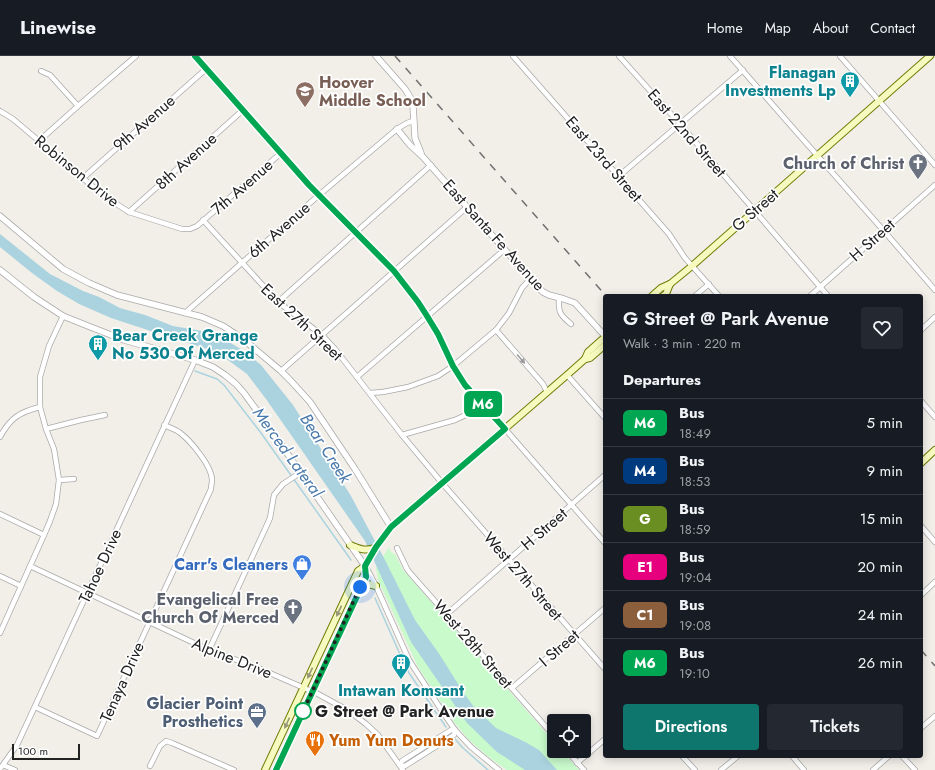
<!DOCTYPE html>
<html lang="en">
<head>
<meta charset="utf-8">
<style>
  body { margin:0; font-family:Jost,sans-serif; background:#242831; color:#f1f3f6; height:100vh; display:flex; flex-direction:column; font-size:15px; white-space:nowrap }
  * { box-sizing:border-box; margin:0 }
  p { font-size:13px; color:#9ea1a6 }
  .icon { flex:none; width:22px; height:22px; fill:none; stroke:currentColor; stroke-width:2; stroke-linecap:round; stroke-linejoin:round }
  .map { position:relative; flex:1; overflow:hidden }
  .panel { position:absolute; left:603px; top:238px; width:320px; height:464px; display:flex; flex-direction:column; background:#171b24; border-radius:4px; box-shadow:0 2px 10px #0003 }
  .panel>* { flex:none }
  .badge { padding:0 8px; border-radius:6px; font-size:14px; line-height:26px }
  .tools { position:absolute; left:547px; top:658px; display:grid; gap:8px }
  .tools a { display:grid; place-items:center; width:44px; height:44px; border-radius:4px; background:#171b24; box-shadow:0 2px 10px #0003; font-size:20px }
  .scale { position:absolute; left:12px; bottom:10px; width:68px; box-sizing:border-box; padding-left:4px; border:2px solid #222; border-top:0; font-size:11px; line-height:14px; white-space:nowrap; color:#222; -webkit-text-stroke:3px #fff; paint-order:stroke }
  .you { position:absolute; width:20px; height:20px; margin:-10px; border:3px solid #fff; border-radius:50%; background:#1a73e8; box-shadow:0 0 0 6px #1a73e833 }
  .map>.badge { position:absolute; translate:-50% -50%; box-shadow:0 0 0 2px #fff }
  h2 { padding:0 20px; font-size:15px; line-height:36px }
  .round { display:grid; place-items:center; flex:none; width:42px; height:42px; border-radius:4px; background:#242831 }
  .headline { display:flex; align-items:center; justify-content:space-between; height:68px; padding:0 20px }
  h1 { font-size:19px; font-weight:600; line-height:30px }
  .action { display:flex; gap:8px; margin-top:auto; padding:8px 20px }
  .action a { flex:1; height:46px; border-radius:4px; background:#0f766e; color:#fff; font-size:16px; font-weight:600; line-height:46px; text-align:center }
  .action a+a { background:#242831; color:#f1f3f6 }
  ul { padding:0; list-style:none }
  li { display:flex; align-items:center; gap:12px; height:48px; padding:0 20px; border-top:1px solid #363941 }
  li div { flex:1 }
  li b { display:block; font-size:15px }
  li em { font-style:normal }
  li .badge { min-width:44px; font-weight:700; text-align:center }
  header { display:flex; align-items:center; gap:24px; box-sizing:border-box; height:56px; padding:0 20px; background:#171b24; border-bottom:1px solid #363941 }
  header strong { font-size:19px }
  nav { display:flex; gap:22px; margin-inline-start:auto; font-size:14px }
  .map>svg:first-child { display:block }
  .park { fill:#c8facc }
  .water { fill:#aad3df }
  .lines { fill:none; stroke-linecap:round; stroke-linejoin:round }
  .stream { stroke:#aad3df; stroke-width:1.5 }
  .minor-casing { stroke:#a9a9a9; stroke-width:6 }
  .tertiary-casing { stroke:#a9a9a9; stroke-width:7 }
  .secondary-casing { stroke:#707d05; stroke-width:8 }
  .minor { stroke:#fff; stroke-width:4.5 }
  .tertiary { stroke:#fff; stroke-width:5.5 }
  .secondary { stroke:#f7fabf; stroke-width:6 }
  .rail { stroke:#707070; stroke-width:1.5; stroke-dasharray:8 8; stroke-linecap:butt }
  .oneway { fill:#9c9c9c }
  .oneway2 { fill:#979978 }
  .line-casing { stroke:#fff; stroke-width:9 }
  .line { stroke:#00a651; stroke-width:6 }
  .walk { stroke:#222; stroke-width:4; stroke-dasharray:0 7.2 }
  .stop-dot { fill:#fff; stroke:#00a651; stroke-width:2 }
  .labels { text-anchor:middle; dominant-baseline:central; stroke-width:3.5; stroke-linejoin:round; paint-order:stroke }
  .culture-label { font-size:16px; font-weight:bold; fill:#0d838f; stroke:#fff; text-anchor:end }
  .education-label { font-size:16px; font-weight:bold; fill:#785e54; stroke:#fff; text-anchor:start }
  .street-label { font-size:16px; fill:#222; stroke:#fff }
  .worship-label { font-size:16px; font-weight:bold; fill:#5b616d; stroke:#fff; text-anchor:end }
  .shop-label { font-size:16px; font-weight:bold; fill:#366cbe; stroke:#fff; text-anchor:end }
  .service-label { font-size:16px; font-weight:bold; fill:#4e5e75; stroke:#fff; text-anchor:end }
  .stop-label { font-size:16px; font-weight:bold; fill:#222; stroke:#fff; text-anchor:start }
  .food-label { font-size:16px; font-weight:bold; fill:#c56008; stroke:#fff; text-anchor:start }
  .water-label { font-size:17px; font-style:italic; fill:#4a7aab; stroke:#fff }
</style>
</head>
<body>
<header>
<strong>Linewise</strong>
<nav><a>Home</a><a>Map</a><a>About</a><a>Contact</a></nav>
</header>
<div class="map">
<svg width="935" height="714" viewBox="0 0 935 714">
  <rect width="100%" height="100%" fill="#f2efe9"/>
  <path class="park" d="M389 491C390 495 391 497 395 498L403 514 411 523 554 686V695H562L579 714H507L486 699 468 683 454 666 418 611 378 524 376 512Z"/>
  <polygon class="water" points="0,178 50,218 83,235 99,241 120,252 145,259 173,270 214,277 244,295 261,309 293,349 351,440 384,502 415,564 440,599 463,636 474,651 496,672 527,687 539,694 557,714 525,714 497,696 467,667 411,586 365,485 266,343 247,318 217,296 166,280 111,262 79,248 57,235 32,217 0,191"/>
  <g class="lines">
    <g class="stream">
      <polyline points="195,315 217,323 224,329 261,377 351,504"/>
      <polyline points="375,542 403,605 409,617 446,671"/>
      <polyline points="455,683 463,692 488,714"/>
    </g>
    <g class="minor-casing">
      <g id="minor">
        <polyline points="195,0 319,139 394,215 418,246 427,260 438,278 453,310 465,329 505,373 605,487"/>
        <polyline points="513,0 669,178 685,202 719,240"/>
        <polyline points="619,0 680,68 828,240"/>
        <polyline points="730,0 800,80 884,175 935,234"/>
        <polyline points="840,0 935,109"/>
        <polyline points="41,15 50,19 78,50"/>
        <polyline points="0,55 13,63 104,140 129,156 182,173 190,173 197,170 281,97"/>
        <polyline points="39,85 78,50 136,0"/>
        <polyline points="619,120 743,14"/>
        <polyline points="83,122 206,13"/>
        <polyline points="129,156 243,54"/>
        <polyline points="203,164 278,246 322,279 335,293 402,379 442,427 605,613"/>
        <polyline points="695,240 709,228"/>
        <polyline points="810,240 935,129"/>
        <path d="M559 242C558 256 560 259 571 268"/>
        <polyline points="278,246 431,109"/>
        <polyline points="185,257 319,139 397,73 407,67 413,65"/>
        <polyline points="496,274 543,328 547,336"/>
        <polyline points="921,274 935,261"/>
        <polyline points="281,315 467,151"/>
        <polyline points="567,319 605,362"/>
        <polyline points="357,321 504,194"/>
        <polyline points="370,337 383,336 408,331 438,320 453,310 496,274 509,257 522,232 530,223"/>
        <polyline points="921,345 935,361"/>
        <polyline points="46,373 81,364 105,359"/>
        <polyline points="402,379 455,364 470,357 484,349"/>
        <path d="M0 381C10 362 20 356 40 351"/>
        <polyline points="59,424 74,423"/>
        <polyline points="0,458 44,479"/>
        <polyline points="921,470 935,486"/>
        <polyline points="397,492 407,513 410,517 554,680"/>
        <polyline points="30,510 209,594 256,611 304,632 318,638 349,655 366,668 378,679 403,714"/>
        <polyline points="366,511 376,530 409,604 442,655 455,674 471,691 499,714"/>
        <polyline points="0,520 21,530"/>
        <polyline points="921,539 935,526"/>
        <polyline points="447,558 605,419"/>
        <polyline points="0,577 44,479 50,465 56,448 59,424 54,393 46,373 40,351 40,321 49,290 63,260"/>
        <polyline points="209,594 266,471 270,462 274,439 283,428 300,417"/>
        <polyline points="512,632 605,552"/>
        <path d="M35 651 97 680 211 433C211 430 212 427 212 424 212 410 190 384 179 376 174 373 169 371 164 369"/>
        <polyline points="921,672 935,660"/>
        <polygon points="451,674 455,674 454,679 405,710 400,709 402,705"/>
        <polyline points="567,695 584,714"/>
        <polyline points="682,700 695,714"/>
        <polyline points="792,700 804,714"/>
        <polyline points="902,700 915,714"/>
        <polyline points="577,707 605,683"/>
        <polyline points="3,709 15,714"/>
        <polyline points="150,710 160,690 166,685 172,687 234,714"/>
        <polyline points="0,713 17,689 195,304"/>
        <polyline points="721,714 738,700"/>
        <polyline points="873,714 889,700"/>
      </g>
    </g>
    <g class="tertiary-casing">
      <g id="tertiary">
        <polyline points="376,0 405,33 410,41 413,50 415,82 421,97"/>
        <polyline points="397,73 410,89 423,101 536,229 543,236 549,239 564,243 575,247 605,280"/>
        <polyline points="0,160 63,213 89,227 117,239 202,261 223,270 243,283 281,315 291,325 310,346 355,413 391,471"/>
        <polyline points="0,214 34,241 63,260 88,270 124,284 195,304 213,311 225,319 236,328 244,337 271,374 365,510"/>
      </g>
    </g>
    <g class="secondary-casing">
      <g id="secondary">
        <polyline points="652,240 661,232 670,228 692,210 930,0"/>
        <polyline points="663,240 666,238 670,228"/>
        <polyline points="585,303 590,302 605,289"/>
        <polyline points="921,407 935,394"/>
        <path d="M350 489C359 493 367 496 376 491"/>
        <polyline points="360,531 368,528 376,530"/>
        <polyline points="265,714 358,515 365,510 376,491 391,471 567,319 585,303 588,296 605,281"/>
        <polyline points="276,714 366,521 365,510"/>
      </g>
    </g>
    <use href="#minor" class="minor"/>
    <use href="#tertiary" class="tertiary"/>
    <use href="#secondary" class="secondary"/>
    <g class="rail">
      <polyline points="395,0 606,240"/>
      <polyline points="921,594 935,610"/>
    </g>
  </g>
  <defs><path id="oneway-solid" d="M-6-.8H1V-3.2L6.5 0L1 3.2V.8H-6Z"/></defs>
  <use class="oneway" href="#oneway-solid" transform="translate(521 303) rotate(49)"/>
  <g class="oneway2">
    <use href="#oneway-solid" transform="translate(339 555) rotate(115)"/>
    <use href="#oneway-solid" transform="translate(310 617) rotate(115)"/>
    <use href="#oneway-solid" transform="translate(287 667) rotate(115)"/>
  </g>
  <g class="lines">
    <g class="line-casing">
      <polyline id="line" points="195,0 309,129 394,215 418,246 427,260 438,278 453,310 465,329 505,373 391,471 376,491 365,510 366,521 276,714"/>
    </g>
    <use href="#line" class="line"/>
    <polyline class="walk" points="303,655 301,660 360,531"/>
  </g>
  <defs>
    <g id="building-pin" transform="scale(1)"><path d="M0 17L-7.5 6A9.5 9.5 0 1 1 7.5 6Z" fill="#0f9aa8" stroke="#fff"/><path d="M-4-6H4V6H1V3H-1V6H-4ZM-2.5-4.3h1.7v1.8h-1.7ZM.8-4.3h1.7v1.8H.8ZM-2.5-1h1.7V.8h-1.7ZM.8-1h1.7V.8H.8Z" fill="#fff"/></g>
    <g id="school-pin" transform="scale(1)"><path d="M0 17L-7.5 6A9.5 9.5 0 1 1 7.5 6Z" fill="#8d6e63" stroke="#fff"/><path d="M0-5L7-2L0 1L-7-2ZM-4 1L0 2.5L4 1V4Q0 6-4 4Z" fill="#fff"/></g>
    <g id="church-pin" transform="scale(1)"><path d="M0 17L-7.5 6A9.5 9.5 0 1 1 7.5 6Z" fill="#6b7280" stroke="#fff"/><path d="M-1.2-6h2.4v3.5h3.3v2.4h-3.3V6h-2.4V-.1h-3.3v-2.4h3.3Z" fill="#fff"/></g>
    <g id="shop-pin" transform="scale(1)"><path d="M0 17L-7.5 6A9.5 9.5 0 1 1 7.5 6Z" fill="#3f7fe0" stroke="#fff"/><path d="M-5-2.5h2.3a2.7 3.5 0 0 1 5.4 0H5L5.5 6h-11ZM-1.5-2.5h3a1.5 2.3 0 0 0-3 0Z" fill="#fff"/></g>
    <g id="office-pin" transform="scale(1)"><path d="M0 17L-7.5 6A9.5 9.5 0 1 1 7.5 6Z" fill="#5c6f8a" stroke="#fff"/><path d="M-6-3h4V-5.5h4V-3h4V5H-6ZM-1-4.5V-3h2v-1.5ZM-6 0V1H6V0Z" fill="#fff"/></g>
    <g id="restaurant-pin" transform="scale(1)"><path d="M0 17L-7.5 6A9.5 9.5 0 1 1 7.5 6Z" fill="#e8710a" stroke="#fff"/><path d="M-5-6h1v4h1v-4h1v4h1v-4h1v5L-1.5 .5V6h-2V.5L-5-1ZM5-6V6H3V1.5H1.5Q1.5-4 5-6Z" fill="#fff"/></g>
  </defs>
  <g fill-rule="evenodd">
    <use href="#building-pin" x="850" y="25"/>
    <use href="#school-pin" x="305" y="35"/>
    <use href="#church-pin" x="918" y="107"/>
    <use href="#building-pin" x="98" y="288"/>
    <use href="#shop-pin" x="302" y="508"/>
    <use href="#church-pin" x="293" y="552"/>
    <use href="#building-pin" x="401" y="607"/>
    <use href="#office-pin" x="257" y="656"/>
    <use href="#restaurant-pin" x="315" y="684"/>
  </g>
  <circle class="stop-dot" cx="303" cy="655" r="8"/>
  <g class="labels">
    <g class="culture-label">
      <text x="836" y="16">Flanagan<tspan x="836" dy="18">Investments Lp</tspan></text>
      <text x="112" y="279" text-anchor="start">Bear Creek Grange<tspan x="112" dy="18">No 530 Of Merced</tspan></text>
      <text x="401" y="634" text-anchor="middle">Intawan Komsant</text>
    </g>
    <g class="education-label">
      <text x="319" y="26">Hoover<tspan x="319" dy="18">Middle School</tspan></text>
    </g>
    <g class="street-label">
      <text transform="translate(144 67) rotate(-41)">9th Avenue</text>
      <text transform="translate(687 77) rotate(49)">East 22nd Street</text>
      <text transform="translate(604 103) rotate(49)">East 23rd Street</text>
      <text transform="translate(186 105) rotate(-42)">8th Avenue</text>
      <text transform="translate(77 115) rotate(39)">Robinson Drive</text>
      <text transform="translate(242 131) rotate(-41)">7th Avenue</text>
      <text transform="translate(755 154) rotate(-41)">G Street</text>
      <text transform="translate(279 174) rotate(-41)">6th Avenue</text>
      <text transform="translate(494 179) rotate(48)">East Santa Fe Avenue</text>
      <text transform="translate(872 184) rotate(-42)">H Street</text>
      <text transform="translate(302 266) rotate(43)">East 27th Street</text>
      <text transform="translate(544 473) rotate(-41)">H Street</text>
      <text transform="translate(100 510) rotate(-65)">Tahoe Drive</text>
      <text transform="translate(523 520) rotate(49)">West 27th Street</text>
      <text transform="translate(473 588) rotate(49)">West 28th Street</text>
      <text transform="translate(559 592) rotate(-41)">I Street</text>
      <text transform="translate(232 602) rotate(22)">Alpine Drive</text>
      <text transform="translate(122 626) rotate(-66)">Tenaya Drive</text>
    </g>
    <g class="worship-label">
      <text x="904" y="107">Church of Christ</text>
      <text x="279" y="543">Evangelical Free<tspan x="279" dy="18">Church Of Merced</tspan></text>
    </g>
    <g class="shop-label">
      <text x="288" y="508">Carr's Cleaners</text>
    </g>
    <g class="service-label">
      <text x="243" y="647">Glacier Point<tspan x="243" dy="18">Prosthetics</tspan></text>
    </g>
    <g class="stop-label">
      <text x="315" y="655">G Street @ Park Avenue</text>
    </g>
    <g class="food-label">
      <text x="329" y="684">Yum Yum Donuts</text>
    </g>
    <g class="water-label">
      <text transform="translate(326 392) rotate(57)">Bear Creek</text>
      <text transform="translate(288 396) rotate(54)">Merced Lateral</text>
    </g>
  </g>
</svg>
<div class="tools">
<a><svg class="icon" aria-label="locate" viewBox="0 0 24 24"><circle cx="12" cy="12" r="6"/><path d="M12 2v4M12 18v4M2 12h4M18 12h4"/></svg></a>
</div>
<div class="scale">100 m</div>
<div class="you" style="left:360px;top:531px"></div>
<b class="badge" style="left:483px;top:348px;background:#00a651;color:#fff">M6</b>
<section class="panel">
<div class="headline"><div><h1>G Street @ Park Avenue</h1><p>Walk · 3 min · 220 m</p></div><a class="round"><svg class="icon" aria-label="heart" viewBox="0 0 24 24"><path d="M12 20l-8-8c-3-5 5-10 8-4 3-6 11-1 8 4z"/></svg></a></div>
<h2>Departures</h2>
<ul>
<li><span class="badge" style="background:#00a651;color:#fff">M6</span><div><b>Bus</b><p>18:49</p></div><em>5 min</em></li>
<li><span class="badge" style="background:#003b80;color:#fff">M4</span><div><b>Bus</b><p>18:53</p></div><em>9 min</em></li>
<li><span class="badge" style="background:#6b8e23;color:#fff">G</span><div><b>Bus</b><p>18:59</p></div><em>15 min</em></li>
<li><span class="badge" style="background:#e6007e;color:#fff">E1</span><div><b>Bus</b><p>19:04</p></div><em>20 min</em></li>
<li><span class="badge" style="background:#8b5e3c;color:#fff">C1</span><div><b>Bus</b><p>19:08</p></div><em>24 min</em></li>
<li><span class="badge" style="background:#00a651;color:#fff">M6</span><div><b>Bus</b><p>19:10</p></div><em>26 min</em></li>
</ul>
<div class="action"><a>Directions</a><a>Tickets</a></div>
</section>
</div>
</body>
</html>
